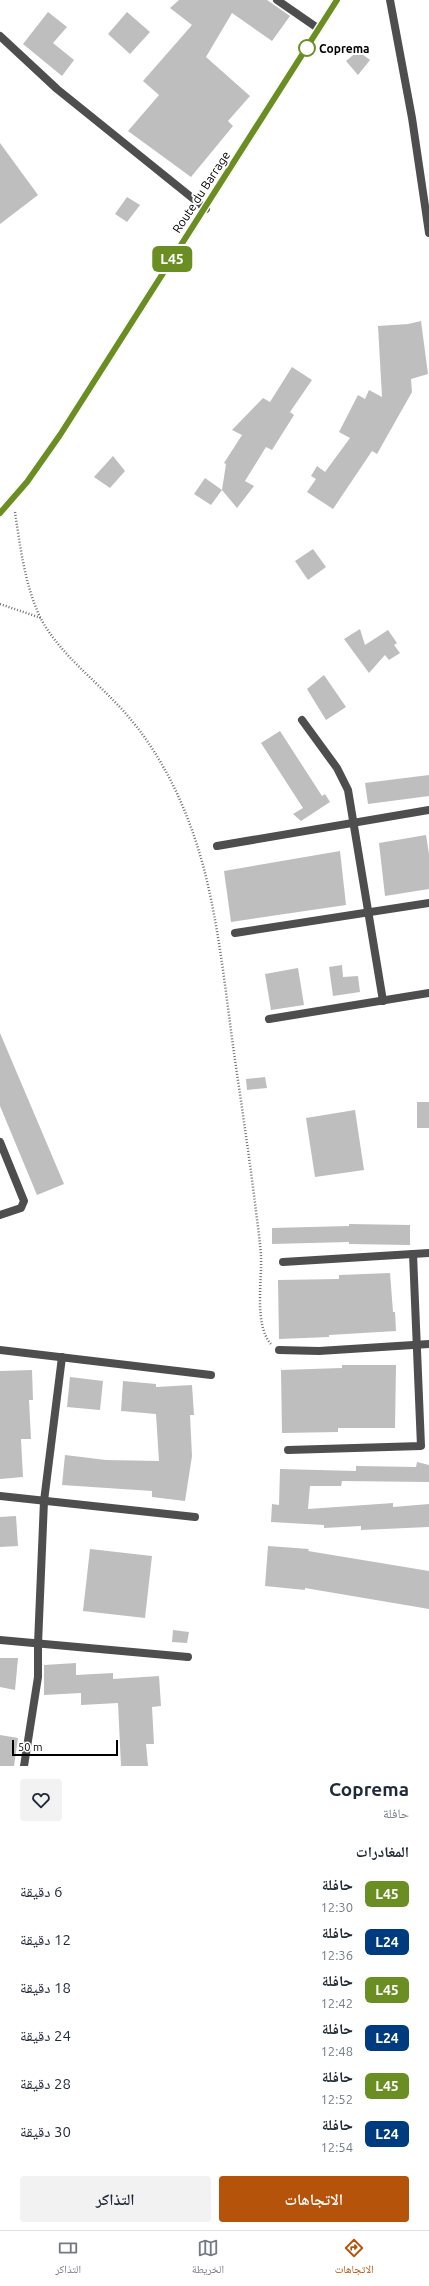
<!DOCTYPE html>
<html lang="ar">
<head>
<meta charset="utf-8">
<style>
  body { margin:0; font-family:Ubuntu,"Noto Naskh Arabic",sans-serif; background:#f2f2f3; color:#1f2937; direction:rtl; height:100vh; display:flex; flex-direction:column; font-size:15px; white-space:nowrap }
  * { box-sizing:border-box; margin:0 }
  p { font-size:13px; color:#747a83 }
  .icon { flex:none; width:22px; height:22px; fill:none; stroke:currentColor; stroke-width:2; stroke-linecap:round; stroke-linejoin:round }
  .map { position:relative; height:1766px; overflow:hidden; direction:ltr }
  .sheet { display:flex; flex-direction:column; background:#fff; flex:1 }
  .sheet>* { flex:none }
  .badge { padding:0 8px; border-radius:6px; font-size:14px; line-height:26px }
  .scale { position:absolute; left:12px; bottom:10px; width:106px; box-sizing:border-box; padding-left:4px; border:2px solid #000; border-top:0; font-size:11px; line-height:14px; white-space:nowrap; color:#000; -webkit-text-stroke:3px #fff; paint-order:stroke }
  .map>.badge { position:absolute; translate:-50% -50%; box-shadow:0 0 0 2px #fff }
  h2 { padding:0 20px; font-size:15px; line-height:36px }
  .round { display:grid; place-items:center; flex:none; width:42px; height:42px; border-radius:4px; background:#f2f2f3 }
  .headline { display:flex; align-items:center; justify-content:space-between; height:68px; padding:0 20px }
  h1 { font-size:19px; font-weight:600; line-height:30px }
  .action { display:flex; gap:8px; margin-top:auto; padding:8px 20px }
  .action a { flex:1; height:46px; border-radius:4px; background:#b45309; color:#fff; font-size:16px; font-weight:600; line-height:46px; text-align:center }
  .action a+a { background:#f2f2f3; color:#1f2937 }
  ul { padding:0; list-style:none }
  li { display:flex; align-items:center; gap:12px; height:48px; padding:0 20px }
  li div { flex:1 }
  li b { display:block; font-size:15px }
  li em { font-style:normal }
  li .badge { min-width:44px; font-weight:700; text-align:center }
  .tab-bar { display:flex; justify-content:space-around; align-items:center; height:56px; border-top:1px solid #e0e1e3; background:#fff; font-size:11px; color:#747a83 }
  .tab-bar a { display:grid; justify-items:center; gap:2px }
  .tab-bar .selected { color:#b45309 }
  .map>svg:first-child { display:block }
  .building { fill:#bebebe }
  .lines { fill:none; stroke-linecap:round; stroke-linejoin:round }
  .path { stroke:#707070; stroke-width:2.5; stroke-dasharray:1 2; stroke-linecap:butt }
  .lane { stroke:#4e4e4e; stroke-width:8 }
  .street { stroke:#4e4e4e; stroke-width:8 }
  .secondary { stroke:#1b1b1b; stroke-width:8 }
  .line-casing { stroke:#fff; stroke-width:9 }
  .line { stroke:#6b8e23; stroke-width:6 }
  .stop-dot { fill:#fff; stroke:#6b8e23; stroke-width:2 }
  .labels { text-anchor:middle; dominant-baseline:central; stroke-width:4; stroke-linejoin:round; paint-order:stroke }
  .stop-label { font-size:12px; font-weight:bold; fill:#000; stroke:#fff; text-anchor:start }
  .street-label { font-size:12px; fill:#000; stroke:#fff }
</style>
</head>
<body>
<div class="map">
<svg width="429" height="1766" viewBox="0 0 429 1766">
  <rect width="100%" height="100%" fill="#fff"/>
  <g class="building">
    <polygon points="179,0 267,0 290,16 272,41 232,13 206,57 250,96 228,121 233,126 191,177 128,131 159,95 143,81 192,25 170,8"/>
    <polygon points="48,12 67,27 53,43 74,60 62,76 23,44"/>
    <polygon points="127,12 150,32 130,54 108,34"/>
    <polygon points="358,51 370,60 358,75 346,61"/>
    <polygon points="0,143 38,195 0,224"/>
    <polygon points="127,197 140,205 127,222 115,214"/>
    <polygon points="421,321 428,374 411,379 412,392 377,454 372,451 333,509 307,492 316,479 311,476 317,466 325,472 350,438 339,432 358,395 365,399 369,390 382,397 378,326 408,324"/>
    <polygon points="292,367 312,380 290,412 294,415 272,450 266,447 245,481 254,486 237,508 222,490 226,464 224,463 242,435 232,430 263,398 270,402"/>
    <polygon points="113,456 125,471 110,488 94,477"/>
    <polygon points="205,478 222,490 211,505 194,494"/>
    <polygon points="313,549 326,567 308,580 295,561"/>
    <polygon points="360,629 365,645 388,630 397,643 394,645 400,653 389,660 385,655 369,673 344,639"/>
    <polygon points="324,675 346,707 326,720 307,689"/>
    <polygon points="280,731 322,796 325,794 330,802 301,821 293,814 303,808 261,743"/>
    <polygon points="429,775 429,796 368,804 365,783"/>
    <polygon points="426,835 429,854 429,889 385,896 379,843"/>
    <polygon points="340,851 346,905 231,922 224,871"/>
    <polygon points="342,965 343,977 358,976 360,992 333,996 329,967"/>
    <polygon points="298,968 304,1005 271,1010 265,974"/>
    <polygon points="0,1033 64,1184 37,1195 0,1106"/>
    <polygon points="265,1077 267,1088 247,1090 246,1079"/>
    <rect x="417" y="1102" width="12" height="26"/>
    <polygon points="355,1110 364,1170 315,1177 306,1118"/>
    <polygon points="349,1224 410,1225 410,1245 349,1244 349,1242 272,1244 272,1228 349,1226"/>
    <polygon points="390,1273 393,1312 395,1312 396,1331 329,1335 329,1337 279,1339 278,1280 339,1279 339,1275"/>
    <polygon points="342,1365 396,1365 395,1428 338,1428 338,1432 282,1433 281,1370 342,1368"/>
    <polygon points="32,1370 33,1400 29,1400 31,1439 21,1439 23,1477 0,1479 0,1371"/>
    <polygon points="70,1377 103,1381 100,1410 67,1407"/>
    <polygon points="123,1381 156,1384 156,1387 192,1385 194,1415 190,1415 192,1456 185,1501 152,1497 152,1491 62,1485 65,1455 106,1460 159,1461 156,1414 121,1411"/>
    <polygon points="417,1462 429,1465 429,1482 342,1481 341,1486 310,1486 308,1509 393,1503 393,1507 429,1504 429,1527 361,1530 361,1526 324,1528 324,1525 271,1522 272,1504 279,1505 280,1469 356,1471 356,1466 416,1467"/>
    <polygon points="16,1516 18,1546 0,1547 0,1517"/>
    <polygon points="268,1546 309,1549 308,1551 429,1571 429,1609 305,1588 305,1590 265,1586"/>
    <polygon points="90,1549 152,1556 145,1618 83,1611"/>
    <polygon points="173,1630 189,1632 187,1643 172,1642"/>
    <polygon points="0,1658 18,1658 15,1690 0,1687"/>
    <polygon points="76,1663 76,1675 113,1673 113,1679 159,1676 161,1706 152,1707 154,1744 146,1744 148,1766 121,1766 118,1703 81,1705 81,1693 44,1695 44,1665"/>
    <polygon points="0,1735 18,1738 14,1766 0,1766"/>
  </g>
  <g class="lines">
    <g class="path">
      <path d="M15 512C20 546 25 585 40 617 57 650 89 675 114 701 159 746 188 808 204 869 220 931 226 997 235 1060 242 1108 249 1155 255 1203 257 1221 260 1239 261 1257 262 1281 254 1325 271 1344"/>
      <polyline points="0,604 41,618"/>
    </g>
    <polyline class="lane" points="277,0 319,29"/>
    <g class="street">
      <polyline points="390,0 412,118 429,233"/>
      <polyline points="0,36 57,89 206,209"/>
      <polyline points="302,720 337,768 348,790 383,1001"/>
      <polyline points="217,846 429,810"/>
      <polyline points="235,933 429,903"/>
      <polyline points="269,1019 429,993"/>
      <polyline points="0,1142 24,1201 21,1208 0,1215"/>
      <polyline points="283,1262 429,1253"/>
      <polyline points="0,1350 211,1375"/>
      <polyline points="279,1350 319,1351 429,1344"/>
      <polyline points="288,1450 421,1446 413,1254"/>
      <polyline points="0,1496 195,1517"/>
      <polyline points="0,1640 188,1657"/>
      <polyline points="24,1766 38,1677 38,1644 44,1501 62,1357"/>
    </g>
    <polyline class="secondary" points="0,513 27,482 60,435 337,0"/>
  </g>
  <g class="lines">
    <g class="line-casing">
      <polyline id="line" points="0,513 27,482 60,435 337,0"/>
    </g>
    <use href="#line" class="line"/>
  </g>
  <circle class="stop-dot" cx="307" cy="48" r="8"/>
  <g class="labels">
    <g class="stop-label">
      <text x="319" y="48">Coprema</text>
    </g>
    <g class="street-label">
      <text transform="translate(201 192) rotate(-57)">Route du Barrage</text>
    </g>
  </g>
</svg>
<div class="scale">50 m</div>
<b class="badge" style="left:172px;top:259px;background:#6b8e23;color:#fff">L45</b>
</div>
<section class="sheet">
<div class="headline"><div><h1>Coprema</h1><p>حافلة</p></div><a class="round"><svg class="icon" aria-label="heart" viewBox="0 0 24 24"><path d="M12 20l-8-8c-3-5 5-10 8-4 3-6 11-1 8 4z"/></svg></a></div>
<h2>المغادرات</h2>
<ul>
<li><span class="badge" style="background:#6b8e23;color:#fff">L45</span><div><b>حافلة</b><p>12:30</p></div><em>6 دقيقة</em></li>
<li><span class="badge" style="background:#003b80;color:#fff">L24</span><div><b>حافلة</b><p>12:36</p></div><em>12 دقيقة</em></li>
<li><span class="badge" style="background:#6b8e23;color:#fff">L45</span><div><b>حافلة</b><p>12:42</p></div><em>18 دقيقة</em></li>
<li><span class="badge" style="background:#003b80;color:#fff">L24</span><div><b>حافلة</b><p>12:48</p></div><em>24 دقيقة</em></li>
<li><span class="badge" style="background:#6b8e23;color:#fff">L45</span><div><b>حافلة</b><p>12:52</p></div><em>28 دقيقة</em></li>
<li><span class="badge" style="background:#003b80;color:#fff">L24</span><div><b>حافلة</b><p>12:54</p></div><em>30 دقيقة</em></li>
</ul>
<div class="action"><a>الاتجاهات</a><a>التذاكر</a></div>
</section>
<nav class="tab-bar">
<a class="selected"><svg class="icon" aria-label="directions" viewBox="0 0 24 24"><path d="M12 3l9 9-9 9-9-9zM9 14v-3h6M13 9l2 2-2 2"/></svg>الاتجاهات</a>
<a><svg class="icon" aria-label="map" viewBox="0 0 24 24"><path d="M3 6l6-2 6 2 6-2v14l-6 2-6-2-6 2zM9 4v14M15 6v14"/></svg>الخريطة</a>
<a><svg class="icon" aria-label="tickets" viewBox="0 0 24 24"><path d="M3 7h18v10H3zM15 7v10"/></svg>التذاكر</a>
</nav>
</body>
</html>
